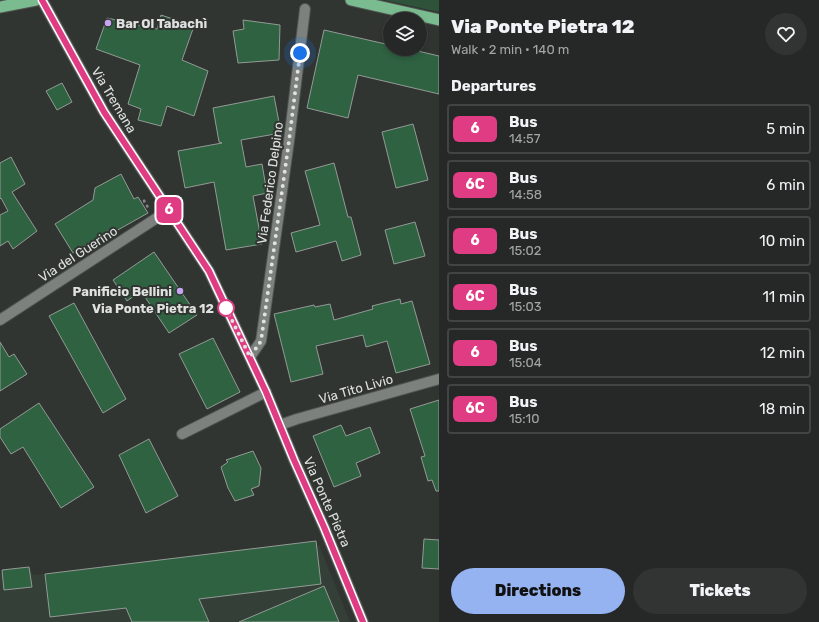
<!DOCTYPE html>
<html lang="en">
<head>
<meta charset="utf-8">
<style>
  body { margin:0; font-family:Rubik,sans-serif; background:#313432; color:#f1f3f6; height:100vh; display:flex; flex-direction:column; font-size:15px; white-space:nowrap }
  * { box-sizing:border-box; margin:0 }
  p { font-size:13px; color:#a3a6a7 }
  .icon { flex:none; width:22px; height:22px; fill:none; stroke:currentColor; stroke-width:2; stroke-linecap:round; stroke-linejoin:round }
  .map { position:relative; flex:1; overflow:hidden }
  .sheet { display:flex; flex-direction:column; background:#252826; width:380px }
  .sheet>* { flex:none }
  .badge { padding:0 8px; border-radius:6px; font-size:14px; line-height:26px }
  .fabs { position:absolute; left:383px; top:12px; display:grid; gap:8px }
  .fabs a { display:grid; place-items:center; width:44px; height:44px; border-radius:50%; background:#252826; box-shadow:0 2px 6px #0003,0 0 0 1px #424443; font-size:20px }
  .you { position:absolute; width:20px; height:20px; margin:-10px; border:3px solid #fff; border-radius:50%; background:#1a73e8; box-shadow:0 0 0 6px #1a73e833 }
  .map>.badge { position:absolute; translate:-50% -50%; box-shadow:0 0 0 2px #fff }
  h2 { padding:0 12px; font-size:15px; line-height:36px }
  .round { display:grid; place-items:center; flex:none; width:42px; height:42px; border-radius:21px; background:#313432 }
  .summary { display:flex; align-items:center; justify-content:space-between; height:68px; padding:0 12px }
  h1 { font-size:19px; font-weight:800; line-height:30px }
  .primary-button { display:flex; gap:8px; margin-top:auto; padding:8px 12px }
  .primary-button a { flex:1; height:46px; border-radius:24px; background:#95b2f1; color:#111; font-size:16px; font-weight:800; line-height:46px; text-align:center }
  .primary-button a+a { background:#313432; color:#f1f3f6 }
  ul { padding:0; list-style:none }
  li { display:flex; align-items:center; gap:12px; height:50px; margin:0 8px 6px; padding:0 4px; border:2px solid #424443; border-radius:4px }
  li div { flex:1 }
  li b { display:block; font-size:15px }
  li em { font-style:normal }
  li .badge { min-width:44px; font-weight:700; text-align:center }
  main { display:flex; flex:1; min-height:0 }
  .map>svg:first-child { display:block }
  .built { fill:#343f37 }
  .green { fill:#2e523a }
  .building { fill:#2e6241; stroke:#949a96 }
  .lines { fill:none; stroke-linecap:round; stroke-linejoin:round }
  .minor-casing { stroke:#505451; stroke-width:12 }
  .trunk-casing { stroke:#505451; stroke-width:13 }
  .path { stroke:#858886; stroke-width:2.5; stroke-dasharray:3 3; stroke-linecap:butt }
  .minor { stroke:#7c817d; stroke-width:10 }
  .trunk { stroke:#7abc90; stroke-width:11 }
  .line-casing { stroke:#fff; stroke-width:9 }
  .line { stroke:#e03c83; stroke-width:6 }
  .walk { stroke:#dfe2e0; stroke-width:4; stroke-dasharray:0 7.2 }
  .poi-dot { fill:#c6a6f0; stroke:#313532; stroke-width:1.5 }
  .stop-dot { fill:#fff; stroke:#e03c83; stroke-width:2 }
  .labels { text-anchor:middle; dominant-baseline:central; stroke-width:4; stroke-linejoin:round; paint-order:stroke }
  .poi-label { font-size:13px; font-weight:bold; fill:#dfe2e0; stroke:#313532; text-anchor:start }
  .street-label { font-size:13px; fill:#dfe2e0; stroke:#313532 }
  .stop-label { font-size:13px; font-weight:bold; fill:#dfe2e0; stroke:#313532; text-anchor:end }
</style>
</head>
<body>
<main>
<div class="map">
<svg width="439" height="622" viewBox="0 0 439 622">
  <rect width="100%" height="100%" fill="#313532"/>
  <polygon class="built" points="319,545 350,622 0,622 0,573 31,570 33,575"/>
  <polygon class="green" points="384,0 439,0 439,12"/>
  <g class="building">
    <polygon points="161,15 194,26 182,60 208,71 194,116 167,106 161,126 138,120 141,109 128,104 140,65 96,49 107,18 157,29"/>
    <polygon points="243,20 280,25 279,60 238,63 233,31 244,29"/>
    <polygon points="324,30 390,45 390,49 409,49 439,56 439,94 358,75 348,118 307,108"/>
    <polygon points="62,83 72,102 57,110 46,91"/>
    <polygon points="274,96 281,133 241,140 246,167 262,164 267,193 253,196 262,244 226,250 214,182 185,188 178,151 222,143 219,142 213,108"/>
    <polygon points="413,124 428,180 396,188 382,132"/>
    <polygon points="11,157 25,184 12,192 37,231 13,249 8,241 0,246 0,215 8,211 1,198 0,199 0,163"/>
    <polygon points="334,163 348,217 351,217 361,255 342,261 336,241 296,252 291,233 320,225 305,171"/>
    <polygon points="121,174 134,199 138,197 148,213 116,231 113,228 73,253 55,224 93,200 95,188"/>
    <polygon points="415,222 425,256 394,264 385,230"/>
    <polygon points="154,252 197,315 169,333 141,291 127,301 113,280"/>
    <polygon points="400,299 401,304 412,301 430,364 396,373 387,341 366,347 363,335 316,346 323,374 291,382 274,314 314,305 315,307 330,304 334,320 373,309 372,306"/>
    <polygon points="74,303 126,399 103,413 49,316"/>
    <polygon points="213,338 240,392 207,409 179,354"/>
    <polygon points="0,342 9,357 14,354 27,374 0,391"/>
    <polygon points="439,400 439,491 436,491 432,480 428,481 421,457 425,456 410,409"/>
    <polygon points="39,403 94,487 61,508 23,447 11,454 0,437 0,429"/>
    <polygon points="341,425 346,436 370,427 380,453 356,463 361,476 334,487 313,436"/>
    <polygon points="149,439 178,496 146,513 119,455"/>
    <polygon points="253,451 261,468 259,486 251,489 254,495 235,501 228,488 221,467 228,462 226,460"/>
    <polygon points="424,539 439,540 439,569 422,568"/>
    <polygon points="316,541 321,584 199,599 209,622 132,622 126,608 50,617 45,574"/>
    <polygon points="29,567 32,587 4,590 2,570"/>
    <polygon points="324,586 339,622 239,622"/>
  </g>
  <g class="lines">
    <g class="minor-casing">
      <g id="minor">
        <polyline points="42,0 104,112 209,271 266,392 294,460 324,527 363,622"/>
        <polyline points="0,320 169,210"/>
        <polyline points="250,357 261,341 264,320 289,141 305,9"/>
        <polyline points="280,425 297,419 439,379"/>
        <polyline points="182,434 266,392"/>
      </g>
    </g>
    <g class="trunk-casing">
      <g id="trunk">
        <polyline points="351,0 439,20"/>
        <polyline points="0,7 36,0"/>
      </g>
    </g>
    <polyline class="path" points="145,200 144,201 149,209"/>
    <use href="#minor" class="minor"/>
    <use href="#trunk" class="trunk"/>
  </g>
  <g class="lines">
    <g class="line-casing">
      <polyline id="line" points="42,0 104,112 209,271 266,392 294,460 324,527 363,622"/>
    </g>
    <use href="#line" class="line"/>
    <polyline class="walk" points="226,308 250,357 261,341 264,320 289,141 300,53"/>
  </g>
  <g class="poi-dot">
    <circle cx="108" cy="23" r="4"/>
    <circle cx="180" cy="291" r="4"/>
  </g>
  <circle class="stop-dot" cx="226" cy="308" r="8"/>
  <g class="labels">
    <g class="poi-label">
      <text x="116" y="23">Bar Ol Tabachì</text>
      <text x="172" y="291" text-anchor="end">Panificio Bellini</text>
    </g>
    <g class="street-label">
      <text transform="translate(114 100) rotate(59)">Via Tremana</text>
      <text transform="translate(270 183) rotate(-82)">Via Federico Delpino</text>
      <text transform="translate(78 254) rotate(-33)">Via del Guerino</text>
      <text transform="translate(356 389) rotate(-16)">Via Tito Livio</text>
      <text transform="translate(327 502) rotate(66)">Via Ponte Pietra</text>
    </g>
    <g class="stop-label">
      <text x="214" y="308">Via Ponte Pietra 12</text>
    </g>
  </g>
</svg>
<div class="fabs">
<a><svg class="icon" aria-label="layers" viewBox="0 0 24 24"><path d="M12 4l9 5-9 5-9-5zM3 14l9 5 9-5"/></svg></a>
</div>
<div class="you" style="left:300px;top:53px"></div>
<b class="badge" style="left:169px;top:210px;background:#e03c83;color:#fff">6</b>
</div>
<section class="sheet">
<div class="summary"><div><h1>Via Ponte Pietra 12</h1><p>Walk · 2 min · 140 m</p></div><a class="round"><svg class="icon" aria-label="heart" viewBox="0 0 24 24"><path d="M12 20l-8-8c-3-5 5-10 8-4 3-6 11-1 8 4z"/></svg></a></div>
<h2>Departures</h2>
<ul>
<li><span class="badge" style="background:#e03c83;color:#fff">6</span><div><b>Bus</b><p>14:57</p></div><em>5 min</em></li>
<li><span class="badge" style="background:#e03c83;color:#fff">6C</span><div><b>Bus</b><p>14:58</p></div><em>6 min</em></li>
<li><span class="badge" style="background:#e03c83;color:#fff">6</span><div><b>Bus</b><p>15:02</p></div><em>10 min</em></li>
<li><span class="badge" style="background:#e03c83;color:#fff">6C</span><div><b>Bus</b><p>15:03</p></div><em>11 min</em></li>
<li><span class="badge" style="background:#e03c83;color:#fff">6</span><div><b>Bus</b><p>15:04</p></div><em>12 min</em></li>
<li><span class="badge" style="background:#e03c83;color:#fff">6C</span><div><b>Bus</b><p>15:10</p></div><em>18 min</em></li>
</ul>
<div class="primary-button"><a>Directions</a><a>Tickets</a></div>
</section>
</main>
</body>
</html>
